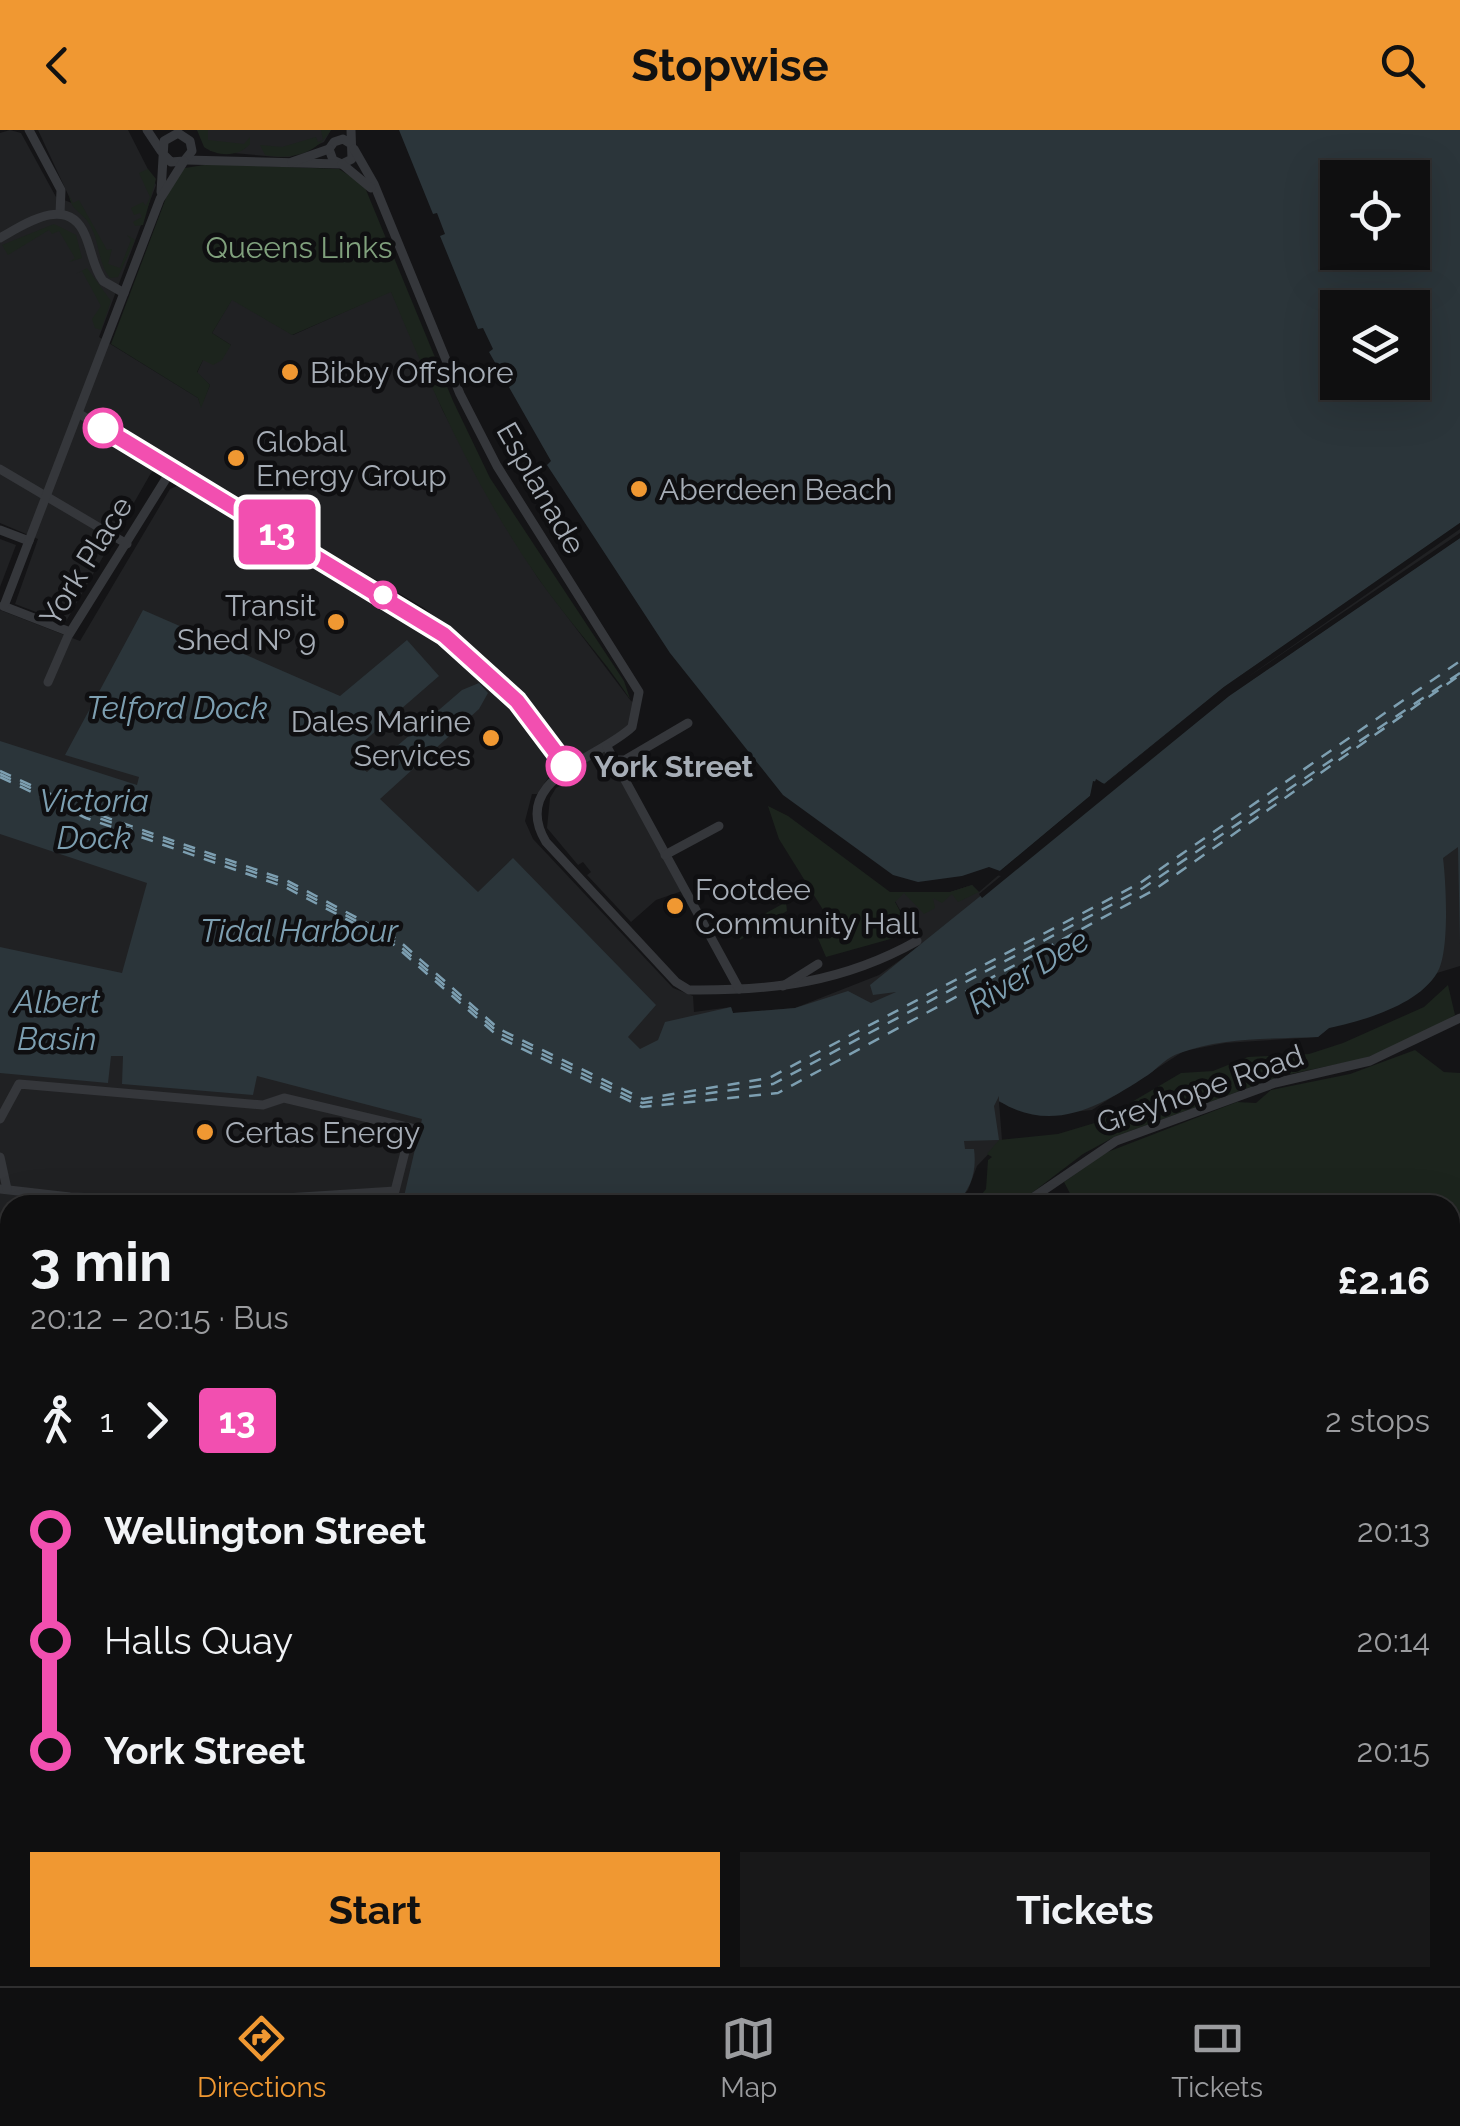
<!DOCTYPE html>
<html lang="en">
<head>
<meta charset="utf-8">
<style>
  body { margin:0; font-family:Raleway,sans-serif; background:#181819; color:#f1f3f6; height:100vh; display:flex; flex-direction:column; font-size:38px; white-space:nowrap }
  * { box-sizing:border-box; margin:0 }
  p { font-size:32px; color:#9b9c9f }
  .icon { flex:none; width:55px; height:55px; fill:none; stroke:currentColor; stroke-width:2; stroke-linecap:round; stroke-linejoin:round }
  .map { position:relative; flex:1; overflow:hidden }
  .details { position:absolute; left:0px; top:1065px; width:1460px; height:792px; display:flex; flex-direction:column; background:#0f0f10; border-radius:30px 30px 0 0; box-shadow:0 10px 40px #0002,0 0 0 2px #2f2f30 }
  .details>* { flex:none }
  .badge { padding:0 20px; border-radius:8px; font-size:35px; line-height:65px }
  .fabs { position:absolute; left:1320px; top:30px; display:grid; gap:20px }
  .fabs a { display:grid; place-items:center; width:110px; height:110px; border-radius:0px; background:#0f0f10; box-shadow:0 10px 40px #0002,0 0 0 2px #2f2f30; font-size:50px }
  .map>.badge { position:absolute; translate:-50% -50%; box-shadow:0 0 0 5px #fff }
  .legs { display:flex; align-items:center; gap:15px; height:110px; padding:0 30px; font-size:32px }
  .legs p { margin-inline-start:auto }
  .summary { display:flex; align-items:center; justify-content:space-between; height:170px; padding:0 30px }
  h1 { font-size:55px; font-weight:700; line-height:75px }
  .button { display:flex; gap:20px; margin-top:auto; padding:20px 30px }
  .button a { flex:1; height:115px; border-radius:0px; background:#f09832; color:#111; font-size:40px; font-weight:700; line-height:115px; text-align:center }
  .button a+a { background:#181819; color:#f1f3f6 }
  ul { padding:0 30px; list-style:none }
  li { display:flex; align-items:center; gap:35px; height:110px; font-size:38px }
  li i { display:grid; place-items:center; width:15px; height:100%; margin:0 12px; background:currentColor }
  li i::after { content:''; width:25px; height:25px; margin:-12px; border:8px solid; border-radius:50%; background:#0f0f10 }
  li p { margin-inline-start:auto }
  li:first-child i { background:linear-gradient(#0000 50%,currentColor 0) }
  li:last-child i { background:linear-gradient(currentColor 50%,#0000 0) }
  header { display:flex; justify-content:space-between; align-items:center; height:130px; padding:0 30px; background:#f09832; color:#111; font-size:45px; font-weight:700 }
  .tab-bar { display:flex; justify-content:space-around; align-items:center; height:140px; border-top:2px solid #2f2f30; background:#0f0f10; font-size:28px; color:#9b9c9f }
  .tab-bar a { display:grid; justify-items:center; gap:5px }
  .tab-bar .current { color:#f09832 }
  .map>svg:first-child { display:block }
  .built { fill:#202123 }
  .green { fill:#1c241d }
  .water { fill:#2b353a; fill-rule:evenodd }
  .pier { fill:#141416 }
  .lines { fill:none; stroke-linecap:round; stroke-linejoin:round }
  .ferry { stroke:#7d9fb1; stroke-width:2.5; stroke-dasharray:12 10; stroke-linecap:butt }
  .minor { stroke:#35373b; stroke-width:9 }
  .line-1-casing { stroke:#fff; stroke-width:22 }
  .line-1 { stroke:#f24fb0; stroke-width:15 }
  .poi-dot { fill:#f09832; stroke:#0f0f11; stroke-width:4 }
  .stop-1-dot { fill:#fff; stroke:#f24fb0; stroke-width:5 }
  .labels { text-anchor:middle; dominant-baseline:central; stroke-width:9; stroke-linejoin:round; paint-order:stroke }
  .park-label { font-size:30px; fill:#80a17d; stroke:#0f0f11 }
  .poi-label { font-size:30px; fill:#a6adb6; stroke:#0f0f11; text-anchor:start }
  .street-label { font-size:30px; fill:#a6adb6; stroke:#0f0f11 }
  .stop-label { font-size:30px; font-weight:bold; fill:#a6adb6; stroke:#0f0f11; text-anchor:start }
  .water-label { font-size:32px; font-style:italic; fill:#7d9fb1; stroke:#0f0f11 }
</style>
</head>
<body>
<header><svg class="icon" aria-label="back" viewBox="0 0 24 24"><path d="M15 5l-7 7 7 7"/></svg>Stopwise<svg class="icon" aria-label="search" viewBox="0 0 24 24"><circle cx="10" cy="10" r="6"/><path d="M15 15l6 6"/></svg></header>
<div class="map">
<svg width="1460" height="1856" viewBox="0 0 1460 1856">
  <rect width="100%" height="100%" fill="#141416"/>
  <g class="built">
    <polygon points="10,0 21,3 56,67 72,73 38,0 128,0 156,55 99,207 198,268 201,276 210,255 197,243 203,230 231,215 212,203 232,169 293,205 391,161 443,281 496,380 538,448 631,571 640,575 638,586 607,617 685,760 656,770 631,792 587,745 591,742 583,732 578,735 547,698 550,668 556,658 573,650 528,577 496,541 424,478 171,330 151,343 65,493 15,474 38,409 0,393 0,3"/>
    <polygon points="197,0 331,0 324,12 290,27 277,27 210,21"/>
    <polygon points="177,356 351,457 436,512 482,549 538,609 551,634 553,641 537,664 532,664 525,691 533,709 673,858 693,866 694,882 731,877 733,883 795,878 879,845 920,816 890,762 950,762 972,755 979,762 1090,666 1091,652 1105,654 1224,557 1460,393 1460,836 1437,843 1398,874 1329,898 1318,907 1225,913 1184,921 1092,980 1042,985 999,972 1002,1010 977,1036 968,1060 955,1075 10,1075 10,1397 0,1397 0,480 80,511 170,359"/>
    <polygon points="0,409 16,415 0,457"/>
    <rect x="0" y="1413" width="10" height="156"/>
  </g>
  <g class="green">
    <path d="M197 0H208V10L244 14 250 7V14C239 27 218 27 204 17Z"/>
    <path d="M321 0H331C316 24 292 30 265 25L260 15 282 17 316 7 318 12 323 10Z"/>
    <path d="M210 34 339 39 364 55 453 271 490 348 624 551 630 569C602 526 567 490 538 448 476 359 432 261 391 162L292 205 232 170 212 203 231 215 222 230 213 235 203 230 197 242 210 255 201 278 198 268 111 214 172 52 185 38Z"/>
    <polygon points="148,39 156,49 143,95 135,96 133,92 142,87 140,83 134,85 131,78 143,72 146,76 150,67 139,43"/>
    <path d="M69 65 73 73 79 70 107 120 112 119 108 134 120 138 131 110 127 105 135 110 118 147 110 148C97 132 100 109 88 92 80 81 71 80 69 65Z"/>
    <polygon points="54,94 76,105 82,128 69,132 75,128 59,101 52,104 49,100 8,125 2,115"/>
    <polygon points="87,138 111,171 101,200 95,198 92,189 101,176 82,141 76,144"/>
    <polygon points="768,676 788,686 890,762 950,762 972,755 979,762 958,772 952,764 942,773 933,768 935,778 924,784 904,763 895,772 912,803 826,827 814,799 825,792 825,783 779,709"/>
    <polygon points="786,772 787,781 740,810 737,799"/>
    <polygon points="1448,855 1455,885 1413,910 1362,929 1281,946 1114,1007 1083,1024 1016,1075 973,1075 986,1059 988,1030 992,1027 987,1024 999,1010 1058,1004 1098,992 1181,943 1213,941 1248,927 1309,924 1343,913 1424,877"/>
    <polygon points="1415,920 1444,942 1460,943 1460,1729 1450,1734 1450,1075 1076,1075 1064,1052 1105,1023 1237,972 1256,973 1271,960 1350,944"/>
    <polygon points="0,1767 10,1767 10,1807 3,1813"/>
    <polygon points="935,1848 1393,1848 1394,1856 934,1856"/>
  </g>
  <g class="water">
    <path d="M399 0H1460V393L1224 557 1104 654 1096 649 1090 666 1000 741 989 737 962 746 918 752 893 745 783 665 670 523 547 335 551 331 489 222 493 219 483 198 478 199 440 106 445 104 437 83 433 84ZM1338 48H1412V122H1338ZM1338 178H1412V252H1338Z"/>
    <path d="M1460 408V814L1458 717 1443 728C1446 752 1450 823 1437 843 1418 875 1363 891 1329 898L1318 907C1273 909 1222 907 1180 923 1167 927 1159 937 1148 945 1102 975 1053 1005 999 971V966L994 976 999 1010 964 1011 965 1019H974C977 1042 971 1059 955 1075H402L422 989 257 946 253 965 122 954 123 926H111L108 953 0 943V817L122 843 147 753 0 704V611L137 655 139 647 65 625 143 480 340 566 407 510 439 546 355 619 354 632 367 642 462 560 479 553 488 563 479 579 380 669 478 762 513 728 656 875 628 907 640 919 658 910 665 892 731 877 733 883 795 878 848 861 871 873 896 862 873 865 870 855 1229 566Z"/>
    <rect x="0" y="1096" width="10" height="112"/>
  </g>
  <polygon class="pier" points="1460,393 1460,399 1242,551 1460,403 1460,408 1229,566 982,768 979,764 1001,746 996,745 1000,741 1090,666 1093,651 1105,654 1224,557"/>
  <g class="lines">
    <g class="ferry">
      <polyline points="0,641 88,681 286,750 397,809 499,899 643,969 769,948 1140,753 1460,531"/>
      <polyline points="0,644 87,684 285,753 394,811 499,903 642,973 773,954 1143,758 1460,543"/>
      <polyline points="0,647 86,688 285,757 392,813 500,908 642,977 778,963 1154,760 1460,545"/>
    </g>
    <g class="minor">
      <polyline points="29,0 61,60 60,84"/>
      <polyline points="147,0 161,21"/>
      <polyline points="351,0 352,29 342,34 333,30 329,19 334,12 343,9 351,14"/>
      <path d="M354 19 374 54 460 264 497 336 639 562 632 597C600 628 508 649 546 712L676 852 689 860C773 861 844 852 917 811"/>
      <polyline points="186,30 340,34"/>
      <polyline points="292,32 329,19"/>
      <polyline points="342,34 371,58"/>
      <polyline points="161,62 164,11 178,3 190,11 192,21 184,31 171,32 164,25"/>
      <path d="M0 108C25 94 68 64 85 105 92 121 93 137 103 151L124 163"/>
      <polyline points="78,283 444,505 517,571 567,636"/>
      <polyline points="0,339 127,414"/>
      <polyline points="0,400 29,411"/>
      <polyline points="3,476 70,502"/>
      <polyline points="4,476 160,69 184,31"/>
      <polyline points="48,552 68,506 172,339"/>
      <polyline points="607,617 739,859"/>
      <polyline points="614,630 625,630 688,593"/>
      <polyline points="665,725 719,696"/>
      <polyline points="783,856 818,834"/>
      <polyline points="0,989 19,954 263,975 284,968 411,998 395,1061 223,1072 70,1067 0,1059"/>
      <polyline points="0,1027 7,1059"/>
      <polyline points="1022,1075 1116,1011 1275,953 1370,931 1460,888"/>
      <polyline points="0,1407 10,1407"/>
      <polyline points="0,1524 10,1524"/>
      <polyline points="0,1627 10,1627"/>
      <polyline points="1450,1740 1460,1734"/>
      <polyline points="0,1758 10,1757"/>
      <polyline points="1450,1782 1460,1790"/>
      <polyline points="0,1825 10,1816"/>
      <polyline points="344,1848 348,1856"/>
      <polyline points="758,1848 764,1856"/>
      <polyline points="93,1856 268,1849 278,1856"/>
      <polyline points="400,1856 412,1848"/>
      <polyline points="422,1856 434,1848"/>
      <polyline points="540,1856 549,1848"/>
      <polyline points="585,1856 593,1848"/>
      <polyline points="647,1856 653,1848"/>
      <polyline points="927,1856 927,1848"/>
    </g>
  </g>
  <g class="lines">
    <g class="line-1-casing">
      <polyline id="line-1" points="103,298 444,505 517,571 566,636"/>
    </g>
    <use href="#line-1" class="line-1"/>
  </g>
  <g class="poi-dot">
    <circle cx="290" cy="242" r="10"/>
    <circle cx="236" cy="328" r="10"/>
    <circle cx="639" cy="359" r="10"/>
    <circle cx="336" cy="492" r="10"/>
    <circle cx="491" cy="608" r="10"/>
    <circle cx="675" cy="776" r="10"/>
    <circle cx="205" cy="1002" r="10"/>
  </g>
  <g class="stop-1-dot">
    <circle cx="103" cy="298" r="18"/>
    <circle cx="383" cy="465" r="12"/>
    <circle cx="566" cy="636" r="18"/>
  </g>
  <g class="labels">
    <g class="park-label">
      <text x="299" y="117">Queens Links</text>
    </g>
    <g class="poi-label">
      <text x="310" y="242">Bibby Offshore</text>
      <text x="256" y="311">Global<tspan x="256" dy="34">Energy Group</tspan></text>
      <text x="659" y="359">Aberdeen Beach</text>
      <text x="316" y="475" text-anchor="end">Transit<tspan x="316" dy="34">Shed № 9</tspan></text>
      <text x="471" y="591" text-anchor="end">Dales Marine<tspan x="471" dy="34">Services</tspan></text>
      <text x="695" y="759">Footdee<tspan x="695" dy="34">Community Hall</tspan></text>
      <text x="225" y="1002">Certas Energy</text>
    </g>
    <g class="street-label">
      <text transform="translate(541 358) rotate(60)">Esplanade</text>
      <text transform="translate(86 431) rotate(-58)">York Place</text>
      <text transform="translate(1200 959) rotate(-19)">Greyhope Road</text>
    </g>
    <g class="stop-label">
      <text x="594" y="636">York Street</text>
    </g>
    <g class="water-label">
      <text x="177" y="577">Telford Dock</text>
      <text x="94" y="670">Victoria<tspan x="94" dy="37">Dock</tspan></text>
      <text x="299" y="800">Tidal Harbour</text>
      <text transform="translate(1028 841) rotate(-31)">River Dee</text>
      <text x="57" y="871">Albert<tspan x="57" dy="37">Basin</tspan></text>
    </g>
  </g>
</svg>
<div class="fabs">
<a><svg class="icon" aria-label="locate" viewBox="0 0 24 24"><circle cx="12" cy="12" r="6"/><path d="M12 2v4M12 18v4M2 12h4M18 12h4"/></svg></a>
<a><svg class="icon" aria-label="layers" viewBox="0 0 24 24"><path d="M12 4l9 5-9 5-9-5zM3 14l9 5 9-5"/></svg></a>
</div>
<b class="badge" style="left:277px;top:402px;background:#f24fb0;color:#fff">13</b>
<section class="details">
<div class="summary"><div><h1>3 min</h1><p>20:12 – 20:15 · Bus</p></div><b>£2.16</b></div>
<div class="legs"><svg class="icon" aria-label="walk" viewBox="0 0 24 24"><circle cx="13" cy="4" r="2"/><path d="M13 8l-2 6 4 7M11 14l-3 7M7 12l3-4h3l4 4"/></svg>1<svg class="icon" aria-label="forward" viewBox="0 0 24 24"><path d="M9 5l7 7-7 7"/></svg><b class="badge" style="background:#f24fb0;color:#fff">13</b><p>2 stops</p></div>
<ul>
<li><i style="color:#f24fb0"></i><b>Wellington Street</b><p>20:13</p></li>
<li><i style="color:#f24fb0"></i><span>Halls Quay</span><p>20:14</p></li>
<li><i style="color:#f24fb0"></i><b>York Street</b><p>20:15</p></li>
</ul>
<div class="button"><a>Start</a><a>Tickets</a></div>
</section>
</div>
<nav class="tab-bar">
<a class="current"><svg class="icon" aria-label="directions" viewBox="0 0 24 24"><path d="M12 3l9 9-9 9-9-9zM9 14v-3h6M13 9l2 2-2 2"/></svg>Directions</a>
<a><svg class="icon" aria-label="map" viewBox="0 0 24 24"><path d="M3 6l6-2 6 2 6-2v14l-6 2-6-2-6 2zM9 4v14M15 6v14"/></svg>Map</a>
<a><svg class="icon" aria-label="tickets" viewBox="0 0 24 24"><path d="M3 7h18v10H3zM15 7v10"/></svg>Tickets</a>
</nav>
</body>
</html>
